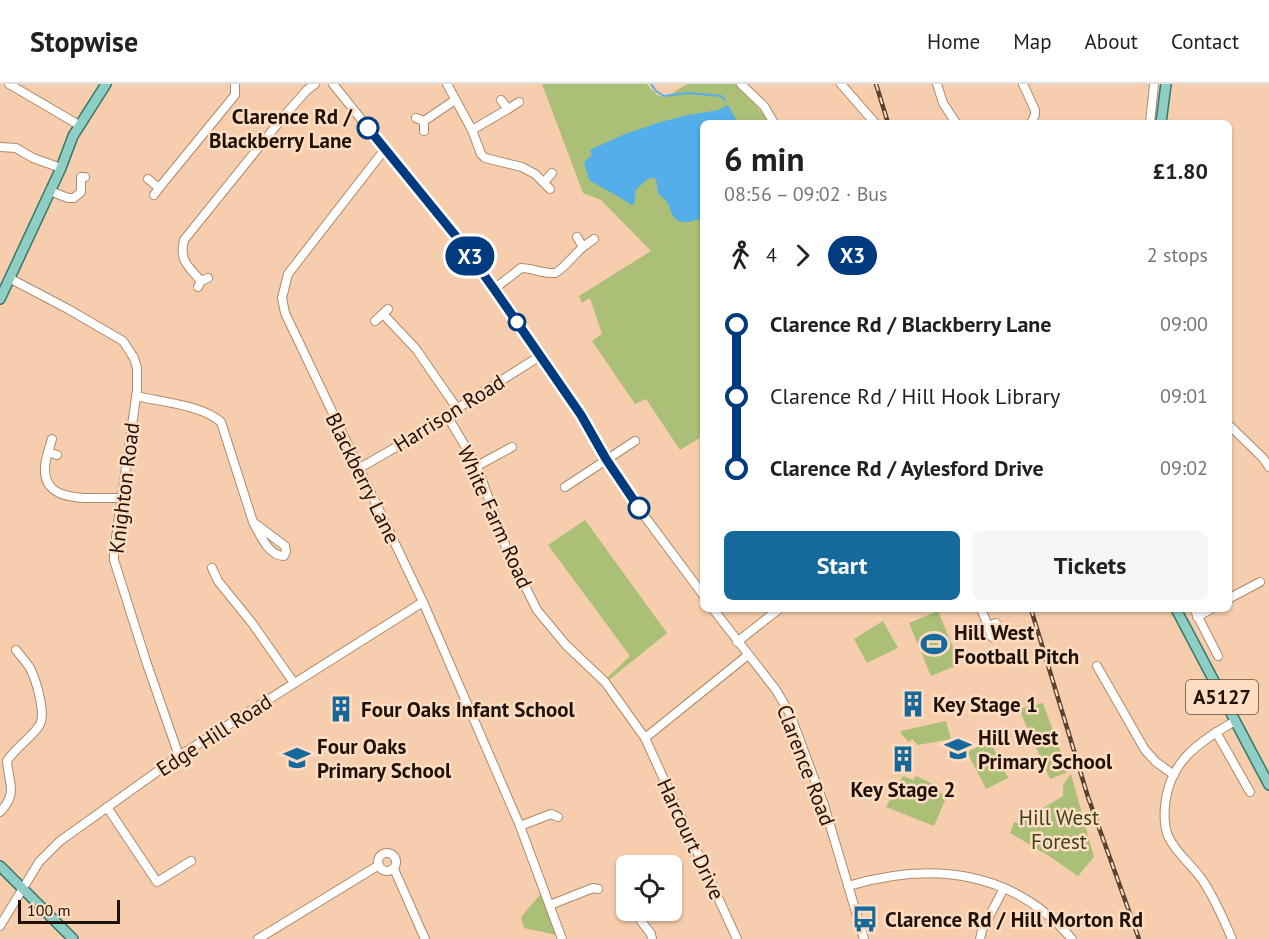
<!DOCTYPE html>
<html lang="en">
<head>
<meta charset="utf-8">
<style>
  body { margin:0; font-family:"PT Sans",sans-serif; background:#f6f6f6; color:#202124; height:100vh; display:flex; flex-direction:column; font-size:22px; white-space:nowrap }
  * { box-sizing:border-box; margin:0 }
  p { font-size:20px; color:#757577 }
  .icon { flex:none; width:33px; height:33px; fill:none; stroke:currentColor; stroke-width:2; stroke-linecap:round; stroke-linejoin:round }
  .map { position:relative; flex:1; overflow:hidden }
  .sheet { position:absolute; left:700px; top:36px; width:532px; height:492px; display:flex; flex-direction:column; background:#fff; border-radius:9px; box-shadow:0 2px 4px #0004 }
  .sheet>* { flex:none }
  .badge { padding:0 12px; border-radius:20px; font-size:21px; line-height:39px }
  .buttons { position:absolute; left:616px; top:771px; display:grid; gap:12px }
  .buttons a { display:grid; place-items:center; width:66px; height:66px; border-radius:9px; background:#fff; box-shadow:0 2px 4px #0004; font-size:30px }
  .scale { position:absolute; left:18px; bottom:15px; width:102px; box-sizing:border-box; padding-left:6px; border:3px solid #1f1106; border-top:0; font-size:16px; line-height:21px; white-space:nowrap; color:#1f1106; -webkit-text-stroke:4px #ffddc3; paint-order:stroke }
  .map>.badge { position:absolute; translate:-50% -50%; box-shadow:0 0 0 3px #fff }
  .legs { display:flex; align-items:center; gap:9px; height:66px; padding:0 24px; font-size:20px }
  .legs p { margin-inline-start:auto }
  .overview { display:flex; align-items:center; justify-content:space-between; height:102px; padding:0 24px }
  h1 { font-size:33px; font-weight:800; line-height:45px }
  .button { display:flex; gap:12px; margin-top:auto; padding:12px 24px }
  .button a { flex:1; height:69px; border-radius:9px; background:#156a9b; color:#fff; font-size:24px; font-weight:800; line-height:69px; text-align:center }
  .button a+a { background:#f6f6f6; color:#202124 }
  ul { padding:0 24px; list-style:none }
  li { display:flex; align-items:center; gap:21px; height:72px; font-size:22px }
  li i { display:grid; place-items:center; width:9px; height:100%; margin:0 8px; background:currentColor }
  li i::after { content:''; width:15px; height:15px; margin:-8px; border:4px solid; border-radius:50%; background:#fff }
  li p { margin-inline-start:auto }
  li:first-child i { background:linear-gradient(#0000 50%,currentColor 0) }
  li:last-child i { background:linear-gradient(currentColor 50%,#0000 0) }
  header { display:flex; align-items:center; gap:36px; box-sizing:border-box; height:84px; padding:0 30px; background:#fff; border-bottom:2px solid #e0e0e0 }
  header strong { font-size:28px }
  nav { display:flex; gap:33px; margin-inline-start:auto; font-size:21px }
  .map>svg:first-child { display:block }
  .green { fill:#acbf77 }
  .water { fill:#54aee9 }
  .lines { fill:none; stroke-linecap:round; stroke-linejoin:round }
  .stream { stroke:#54aee9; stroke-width:2 }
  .minor-casing { stroke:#af896a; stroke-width:10 }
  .major-casing { stroke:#367768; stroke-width:12 }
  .minor { stroke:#fff; stroke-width:8 }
  .major { stroke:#8ecec4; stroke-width:9 }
  .rail-casing { stroke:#584332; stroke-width:4.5 }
  .rail { stroke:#ffddc3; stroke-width:2; stroke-dasharray:7; stroke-linecap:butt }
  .line-1-casing { stroke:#fff; stroke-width:14 }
  .line-1 { stroke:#003b80; stroke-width:9 }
  .stop-1-dot { fill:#fff; stroke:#003b80; stroke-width:3 }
  .labels { text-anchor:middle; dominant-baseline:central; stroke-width:5; stroke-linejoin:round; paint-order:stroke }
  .shield { fill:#ffddc3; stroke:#624e3f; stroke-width:1.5 }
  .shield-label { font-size:20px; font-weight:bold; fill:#1f1106 }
  .stop-label { font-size:21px; font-weight:bold; fill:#1f1106; stroke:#ffddc3; text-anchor:end }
  .street-label { font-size:21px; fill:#1f1106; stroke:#ffddc3 }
  .poi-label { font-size:21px; font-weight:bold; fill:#1f1106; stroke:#ffddc3; text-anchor:start }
  .park-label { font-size:21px; fill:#37411a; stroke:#ffddc3 }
</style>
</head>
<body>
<header>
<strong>Stopwise</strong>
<nav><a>Home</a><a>Map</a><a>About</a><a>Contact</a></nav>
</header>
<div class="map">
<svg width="1269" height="855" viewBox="0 0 1269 855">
  <rect width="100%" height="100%" fill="#f7cead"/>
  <g class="green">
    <polygon points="542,0 647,0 657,11 666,13 687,0 737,0 747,10 769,37 769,39 704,39 703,352 680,366 646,315 635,320 592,257 602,250 590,214 582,219 579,212 651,167 601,116 583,109"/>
    <polygon points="585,436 667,549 609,596 607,594 630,572 548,461"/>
    <polygon points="938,527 960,580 931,592 909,539"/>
    <polygon points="883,537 898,564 867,579 854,555"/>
    <polygon points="1043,619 1068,688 1050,695 1019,625"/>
    <polygon points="946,637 951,655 918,661 912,655 909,658 901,650 901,647"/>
    <polygon points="990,657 1008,694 986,705 967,668"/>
    <polygon points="1071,690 1094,773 1078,792 1049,772 1010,749 1014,738 1018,739 1063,712 1063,701"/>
    <polygon points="903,692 913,696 916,692 933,700 931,705 947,712 934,742 886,723"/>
    <polygon points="544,806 561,852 524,844 521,833"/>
  </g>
  <path class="water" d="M728 21 738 39H704L703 136C695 134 692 139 684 138 669 137 673 124 665 116 663 114 660 112 658 109L656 95C648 91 643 101 636 105L634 120 631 121C618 111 603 105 589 96L584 78 592 71 590 67 592 65 625 50 661 38 688 31 719 26Z"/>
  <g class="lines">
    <polyline class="stream" points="651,0 656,7 664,12 688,9 721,12 725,16"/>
    <g class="minor-casing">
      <g id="minor">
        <polyline points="9,0 79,41"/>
        <polyline points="333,0 458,156 494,205 581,331 606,376 637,422 704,512"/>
        <polyline points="447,0 472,46 481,70 485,74 522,83 535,90 550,105"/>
        <polyline points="741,0 764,22 774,39"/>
        <polyline points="841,0 875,39"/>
        <polyline points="937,0 943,19 956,39"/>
        <polyline points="1023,0 1035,26 1035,31 1031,39"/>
        <polyline points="501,16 508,25 519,18"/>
        <polyline points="416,34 424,37 424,47"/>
        <polyline points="424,37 455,16"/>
        <polyline points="1150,39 1154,0"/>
        <polyline points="472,46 508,25"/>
        <polyline points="0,63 16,64 33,74 61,84"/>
        <polyline points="385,65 288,190 282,214 285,229 423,518 520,742 562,855"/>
        <polyline points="148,95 159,104 154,111"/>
        <polyline points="544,98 552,89"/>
        <polyline points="159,104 235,11 235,0"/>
        <polyline points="50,107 68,114 74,114 81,108 81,93 85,93"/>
        <polyline points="583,163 594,155"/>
        <polyline points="11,195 68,225 123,257 134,274 137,284 137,306 114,468 114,476 146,577 179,672"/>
        <path d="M201 197C188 182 179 177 184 156L284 32 307 6 315 0"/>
        <polyline points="198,203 201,197 208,194"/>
        <path d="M494 205 521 184C532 184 544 190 555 189 560 188 577 168 583 163L577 153"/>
        <polyline points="383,230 416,265 456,323"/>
        <polyline points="375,237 388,225"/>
        <path d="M136 312C161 318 202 321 221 338L253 438 285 462 286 468 284 472C268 472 260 450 253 438"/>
        <polyline points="446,330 477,382 507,466 537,526 566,561 605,598 645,654 748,571"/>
        <polyline points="1230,342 1263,374 1269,383"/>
        <polyline points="52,355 48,368 57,371"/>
        <path d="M48 368C31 423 87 413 122 414"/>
        <polyline points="477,382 512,363"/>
        <polyline points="358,385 398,362 540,272"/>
        <polyline points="565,403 635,357"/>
        <polyline points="212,484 218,497 252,539 294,599"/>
        <polyline points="1230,514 1260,498"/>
        <polyline points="713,525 776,606 790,630 824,721 864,855"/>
        <polyline points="981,525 988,542"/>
        <polyline points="1194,525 1218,572"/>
        <polyline points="1197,533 1211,525"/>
        <polyline points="992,553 988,542 996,539"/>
        <polyline points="737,558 779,525"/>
        <polyline points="1097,582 1145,666 1156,678 1174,691"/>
        <polyline points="1216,648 1250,708"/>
        <polyline points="645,654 737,855"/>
        <polyline points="107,723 157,798 191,777"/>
        <path d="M0 728C18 709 9 701 7 677 16 663 30 655 39 642 47 631 36 596 30 584 26 578 21 572 16 566"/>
        <polyline points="520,742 551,730 558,733"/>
        <circle cx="387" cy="778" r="9"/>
        <polyline points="394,785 425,855"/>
        <path d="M848 802C932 777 1013 786 1072 855"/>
        <polyline points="550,821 593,804 598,805"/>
        <polyline points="641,837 651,850 652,855"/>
        <polyline points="0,842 39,778 60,757 179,672 423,518"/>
        <polyline points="258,855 379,781"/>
        <polyline points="980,855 982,846 1004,804"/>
        <path d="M1232 855C1224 836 1215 815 1203 797 1193 782 1177 770 1169 754 1164 744 1164 733 1165 722 1169 677 1199 658 1235 637"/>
      </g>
    </g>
    <g class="major-casing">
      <g id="major">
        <polyline points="1161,39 1166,0"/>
        <polyline points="0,215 61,84 73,52 106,0"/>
        <polyline points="1176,525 1269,701"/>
        <polyline points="0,782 73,855"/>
      </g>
    </g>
    <use href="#minor" class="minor"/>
    <use href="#major" class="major"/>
    <g class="rail-casing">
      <g id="rail">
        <polyline points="876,0 888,39"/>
        <polyline points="1031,525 1088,713 1139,855"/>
      </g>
    </g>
    <use href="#rail" class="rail"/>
  </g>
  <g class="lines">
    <g class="line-1-casing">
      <polyline id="line-1" points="368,44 459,156 494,205 581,331 606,375 639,424"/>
    </g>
    <use href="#line-1" class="line-1"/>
  </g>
  <defs>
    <g id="stadium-bare" transform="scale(2.07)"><path d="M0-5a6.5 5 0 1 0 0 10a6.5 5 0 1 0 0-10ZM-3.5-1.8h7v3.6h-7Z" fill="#156a9b" stroke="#ffddc3" stroke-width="2.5" paint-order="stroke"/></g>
    <g id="building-bare" transform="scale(2.07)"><path d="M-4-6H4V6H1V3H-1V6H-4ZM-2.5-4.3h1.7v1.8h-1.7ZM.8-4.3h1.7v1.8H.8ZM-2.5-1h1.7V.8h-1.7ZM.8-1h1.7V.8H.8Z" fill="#156a9b" stroke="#ffddc3" stroke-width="2.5" paint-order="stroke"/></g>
    <g id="school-bare" transform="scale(2.07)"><path d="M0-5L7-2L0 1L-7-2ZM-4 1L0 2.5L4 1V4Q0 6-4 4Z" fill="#156a9b" stroke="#ffddc3" stroke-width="2.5" paint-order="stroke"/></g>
    <g id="bus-bare" transform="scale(2.07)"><path d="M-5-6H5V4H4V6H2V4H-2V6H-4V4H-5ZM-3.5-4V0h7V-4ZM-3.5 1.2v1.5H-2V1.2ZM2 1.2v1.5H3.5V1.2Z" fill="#156a9b" stroke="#ffddc3" stroke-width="2.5" paint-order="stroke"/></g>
  </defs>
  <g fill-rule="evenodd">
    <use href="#stadium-bare" x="934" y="560"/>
    <use href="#building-bare" x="913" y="620"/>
    <use href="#building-bare" x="341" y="625"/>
    <use href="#school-bare" x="958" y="665"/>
    <use href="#school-bare" x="297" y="674"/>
    <use href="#building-bare" x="903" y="675"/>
    <use href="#bus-bare" x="865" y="835"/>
  </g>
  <g class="stop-1-dot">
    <circle cx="368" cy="44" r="10"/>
    <circle cx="517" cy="238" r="8"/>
    <circle cx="639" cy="424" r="10"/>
  </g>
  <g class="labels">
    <rect class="shield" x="1186" y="596" width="72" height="34" rx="4.5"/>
    <g class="shield-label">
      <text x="1222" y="613">A5127</text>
    </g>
    <g class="stop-label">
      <text x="352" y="32">Clarence Rd /<tspan x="352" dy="24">Blackberry Lane</tspan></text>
    </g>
    <g class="street-label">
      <text transform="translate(449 329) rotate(-32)">Harrison Road</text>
      <text transform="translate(363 394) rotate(64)">Blackberry Lane</text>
      <text transform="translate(124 404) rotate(-83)">Knighton Road</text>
      <text transform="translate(495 433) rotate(66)">White Farm Road</text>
      <text transform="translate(214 651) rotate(-33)">Edge Hill Road</text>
      <text transform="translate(806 681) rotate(69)">Clarence Road</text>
      <text transform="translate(691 755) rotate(65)">Harcourt Drive</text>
    </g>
    <g class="poi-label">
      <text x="954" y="548">Hill West<tspan x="954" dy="24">Football Pitch</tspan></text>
      <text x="933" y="620">Key Stage 1</text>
      <text x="361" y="625">Four Oaks Infant School</text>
      <text x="978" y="653">Hill West<tspan x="978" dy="24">Primary School</tspan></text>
      <text x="317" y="662">Four Oaks<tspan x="317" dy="24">Primary School</tspan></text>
      <text x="903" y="705" text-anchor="middle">Key Stage 2</text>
      <text x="885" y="835">Clarence Rd / Hill Morton Rd</text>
    </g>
    <g class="park-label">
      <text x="1059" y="733">Hill West<tspan x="1059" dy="24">Forest</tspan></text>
    </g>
  </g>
</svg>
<div class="buttons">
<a><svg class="icon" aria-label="locate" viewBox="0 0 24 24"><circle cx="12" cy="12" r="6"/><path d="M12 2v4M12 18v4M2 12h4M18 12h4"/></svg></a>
</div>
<div class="scale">100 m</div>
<b class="badge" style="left:470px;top:172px;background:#003b80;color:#fff">X3</b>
<section class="sheet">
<div class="overview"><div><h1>6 min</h1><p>08:56 – 09:02 · Bus</p></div><b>£1.80</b></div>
<div class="legs"><svg class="icon" aria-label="walk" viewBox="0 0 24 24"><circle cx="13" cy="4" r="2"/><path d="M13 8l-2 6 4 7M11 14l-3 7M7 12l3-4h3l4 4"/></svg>4<svg class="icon" aria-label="forward" viewBox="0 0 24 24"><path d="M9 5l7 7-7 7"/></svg><b class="badge" style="background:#003b80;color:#fff">X3</b><p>2 stops</p></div>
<ul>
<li><i style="color:#003b80"></i><b>Clarence Rd / Blackberry Lane</b><p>09:00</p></li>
<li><i style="color:#003b80"></i><span>Clarence Rd / Hill Hook Library</span><p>09:01</p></li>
<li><i style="color:#003b80"></i><b>Clarence Rd / Aylesford Drive</b><p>09:02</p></li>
</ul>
<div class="button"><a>Start</a><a>Tickets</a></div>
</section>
</div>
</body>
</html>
